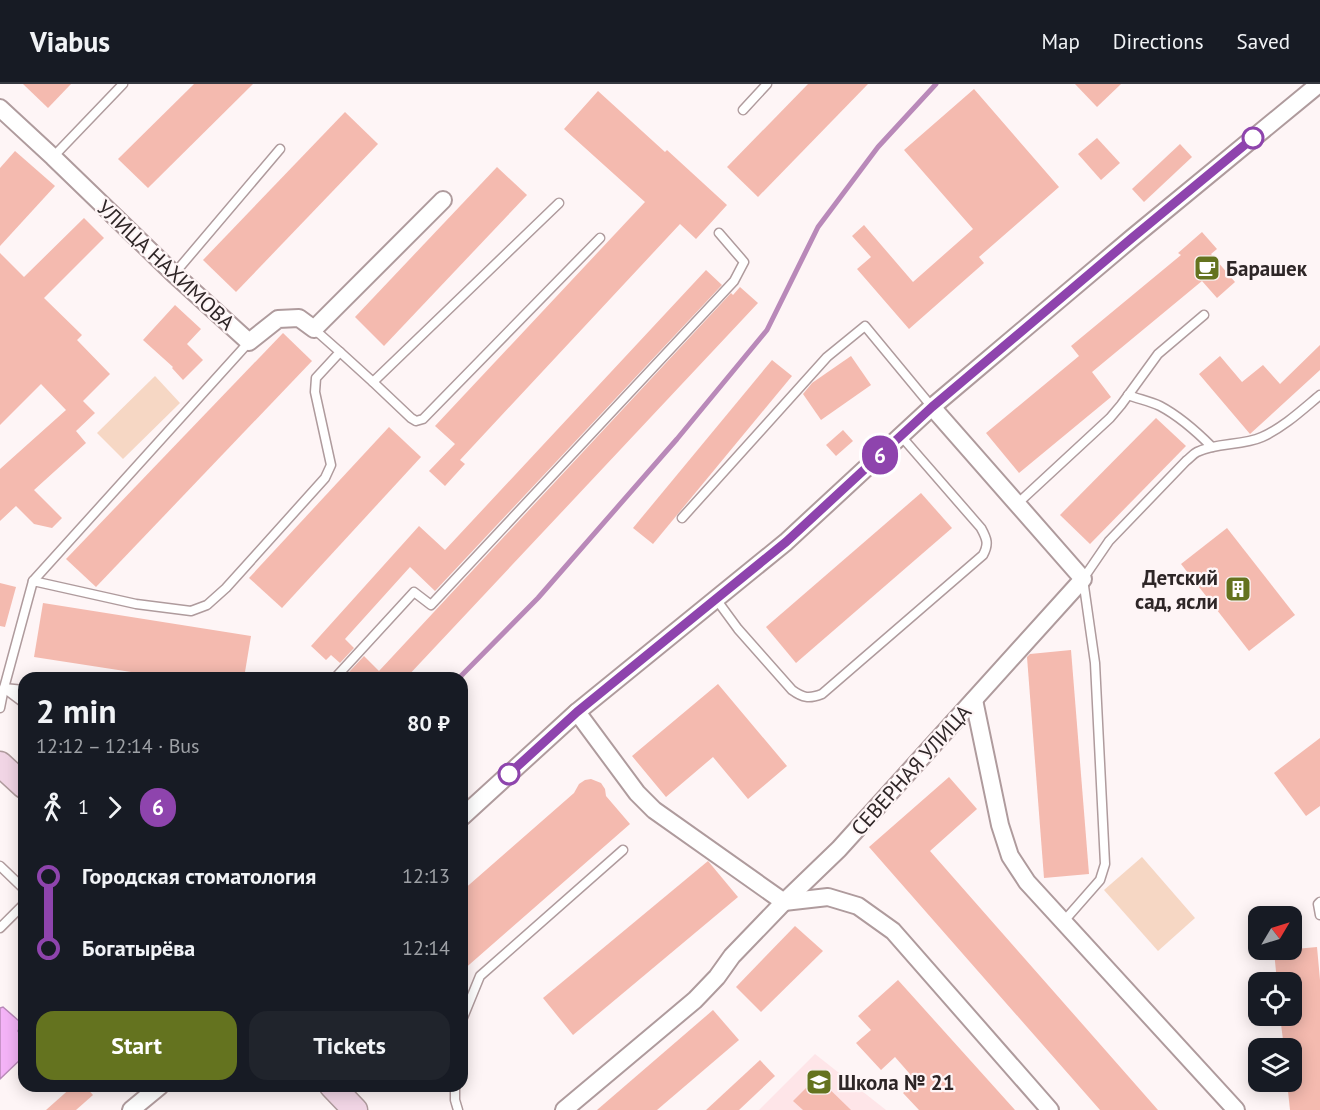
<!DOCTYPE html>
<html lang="en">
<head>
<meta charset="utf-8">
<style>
  body { margin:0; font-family:"PT Sans",sans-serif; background:#20242c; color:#f1f3f6; height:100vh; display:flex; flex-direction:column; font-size:22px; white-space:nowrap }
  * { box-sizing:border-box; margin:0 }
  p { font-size:20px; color:#9ea1a6 }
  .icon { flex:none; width:33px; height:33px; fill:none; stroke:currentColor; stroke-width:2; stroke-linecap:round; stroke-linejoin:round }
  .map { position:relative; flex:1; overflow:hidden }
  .drawer { position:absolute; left:18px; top:588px; width:450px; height:420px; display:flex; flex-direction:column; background:#171b24; border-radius:18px; box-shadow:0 3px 15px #0003 }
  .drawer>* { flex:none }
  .badge { padding:0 12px; border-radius:20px; font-size:21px; line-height:39px }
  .needle { width:39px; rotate:52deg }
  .tools { position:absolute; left:1248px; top:822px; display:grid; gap:12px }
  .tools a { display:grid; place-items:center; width:54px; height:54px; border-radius:12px; background:#171b24; box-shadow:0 3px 15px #0003; font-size:30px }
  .map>.badge { position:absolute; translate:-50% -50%; box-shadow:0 0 0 3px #fff }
  .legs { display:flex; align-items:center; gap:9px; height:66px; padding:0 18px; font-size:20px }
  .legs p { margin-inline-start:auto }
  .overview { display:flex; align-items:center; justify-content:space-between; height:102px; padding:0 18px }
  h1 { font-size:33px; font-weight:800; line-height:45px }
  .primary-button { display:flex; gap:12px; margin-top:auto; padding:12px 18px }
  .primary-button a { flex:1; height:69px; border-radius:18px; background:#64731f; color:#fff; font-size:24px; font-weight:800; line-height:69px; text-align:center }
  .primary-button a+a { background:#20242c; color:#f1f3f6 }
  ul { padding:0 18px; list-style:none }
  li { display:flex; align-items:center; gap:21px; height:72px; font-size:22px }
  li i { display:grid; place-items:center; width:9px; height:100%; margin:0 8px; background:currentColor }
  li i::after { content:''; width:15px; height:15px; margin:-8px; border:4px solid; border-radius:50%; background:#171b24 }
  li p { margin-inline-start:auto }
  li:first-child i { background:linear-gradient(#0000 50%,currentColor 0) }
  li:last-child i { background:linear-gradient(currentColor 50%,#0000 0) }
  header { display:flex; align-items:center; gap:36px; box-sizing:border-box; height:84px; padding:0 30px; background:#171b24; border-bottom:2px solid #363941 }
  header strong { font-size:28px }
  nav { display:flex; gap:33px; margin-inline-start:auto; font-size:21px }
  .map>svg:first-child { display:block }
  .built { fill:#fee5e8 }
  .green { fill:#f6d7c4 }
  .water { fill:#f4b3f7; stroke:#b989b9; stroke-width:1.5 }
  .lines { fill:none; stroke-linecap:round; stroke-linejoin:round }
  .stream { stroke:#b989b9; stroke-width:5 }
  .building { fill:#f4baaf }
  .service-casing { stroke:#af9b9d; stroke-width:11 }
  .minor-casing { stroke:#af9b9d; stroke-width:20 }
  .secondary-casing { stroke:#af9b9d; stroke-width:27 }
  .service { stroke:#fff; stroke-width:8 }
  .minor { stroke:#fff; stroke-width:16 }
  .secondary { stroke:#f1d5e5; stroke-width:24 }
  .line-1-casing { stroke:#fff; stroke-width:14 }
  .line-1 { stroke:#8e44ad; stroke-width:9 }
  .stop-1-dot { fill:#fff; stroke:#8e44ad; stroke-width:3 }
  .labels { text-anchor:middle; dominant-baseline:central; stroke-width:4.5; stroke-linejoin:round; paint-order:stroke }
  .street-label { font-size:21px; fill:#2e2627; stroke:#fef5f6 }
  .poi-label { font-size:21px; font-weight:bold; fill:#2e2627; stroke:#fef5f6; text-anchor:start }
</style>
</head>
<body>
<header>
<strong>Viabus</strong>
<nav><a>Map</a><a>Directions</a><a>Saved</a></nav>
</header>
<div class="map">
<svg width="1320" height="1026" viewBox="0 0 1320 1026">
  <rect width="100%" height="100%" fill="#fef5f6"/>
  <polygon class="built" points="815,970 886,1026 759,1026"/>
  <g class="green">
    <polygon points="155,292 180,319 123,375 97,349"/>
    <polygon points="1142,773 1195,834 1158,867 1104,806"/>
  </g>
  <polygon class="water" points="3,923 19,937 23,973 0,995 0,924"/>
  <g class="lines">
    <g class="stream">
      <polyline points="459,594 538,514 677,355 767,246 818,143 878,63 936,0"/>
      <polyline points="20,947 24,944"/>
    </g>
  </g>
  <g class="building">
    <polygon points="23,0 71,0 48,24"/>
    <polygon points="194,0 253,0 148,104 118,75"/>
    <polygon points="808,0 868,0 758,113 727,83"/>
    <polygon points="1075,0 1121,0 1097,23"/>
    <polygon points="974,5 1059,103 979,173 984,179 909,245 857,185 871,173 852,152 864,141 913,198 973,145 904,66"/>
    <polygon points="598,7 665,68 667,66 727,121 696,155 680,140 460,376 465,380 445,402 429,387 455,360 435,342 645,118 564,45"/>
    <polygon points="345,28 378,60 236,208 203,176"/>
    <polygon points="1097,54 1120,79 1101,96 1078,70"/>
    <polygon points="1180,60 1192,73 1144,118 1132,105"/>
    <polygon points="15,67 55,102 0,162 0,84"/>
    <polygon points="497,83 527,111 384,262 355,233"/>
    <polygon points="84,134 104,154 44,214 82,251 77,256 110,290 83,317 95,329 76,347 86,359 34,406 62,434 52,444 34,440 16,422 0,437 0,385 66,326 41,300 0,341 0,169 24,193"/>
    <polygon points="1202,148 1217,165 1211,170 1235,198 1217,214 1202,197 1092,288 1111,313 1019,389 986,349 1079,272 1071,262 1181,171 1178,169"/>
    <polygon points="706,186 722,201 435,507 410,483 345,555 354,564 340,579 331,571 326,576 311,562 419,442 445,466"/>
    <polygon points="740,203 758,219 406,594 356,594 349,588 364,572 379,587 731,209 733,211"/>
    <polygon points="175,221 201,245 187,260 203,276 183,296 172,284 173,283 143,256"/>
    <polygon points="283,249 312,277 96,503 66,475"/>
    <polygon points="1320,261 1320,286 1250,350 1199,290 1220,272 1242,298 1263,281 1280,300"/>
    <polygon points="851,272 871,301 821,336 803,310 812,299"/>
    <polygon points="772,276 792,292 653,460 633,444"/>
    <polygon points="1156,334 1186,362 1090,460 1060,431"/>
    <polygon points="389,343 421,373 282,524 249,494"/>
    <polygon points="843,346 853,357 836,372 826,361"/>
    <polygon points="921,409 952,444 796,579 766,543"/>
    <polygon points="1227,444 1295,531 1249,567 1181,480"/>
    <polygon points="0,499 16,503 5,543 0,542"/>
    <polygon points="43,519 251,552 244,594 170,594 34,573"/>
    <polygon points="1071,566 1089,790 1044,794 1027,573 1030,570"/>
    <polygon points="718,600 787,682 748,715 713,673 666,713 632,672"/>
    <polygon points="1320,654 1320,722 1306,732 1274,689"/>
    <polygon points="949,693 977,725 930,767 1158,1026 1100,1026 869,763"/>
    <polygon points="591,695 601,699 605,705 606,712 630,740 462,887 462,807 574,709 579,700 585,696"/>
    <polygon points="708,777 738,813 573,951 543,914"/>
    <polygon points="795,842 823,867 761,928 736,903"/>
    <polygon points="1317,863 1320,896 1320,1026 1290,1026 1287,998 1292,998 1292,964 1284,964 1280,932 1292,932 1292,898 1277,898 1274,867"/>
    <polygon points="898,896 1015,1026 919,1026 903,1009 916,997 895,973 881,986 856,959 871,946 858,932"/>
    <polygon points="713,926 739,956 657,1026 597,1026"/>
    <polygon points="760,976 775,992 739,1026 706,1026"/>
    <polygon points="817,993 851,1026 803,1026 793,1017"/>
    <polygon points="73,1002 85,1002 93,1011 76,1026 46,1026"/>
  </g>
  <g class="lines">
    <g class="service-casing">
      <g id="service">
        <polyline points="743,26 767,0"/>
        <polyline points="53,73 123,0"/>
        <polyline points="174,190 280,65"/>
        <polyline points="340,268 373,298 411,334 416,337 423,335 600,154"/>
        <polyline points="373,298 559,119"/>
        <path d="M1128 311C1138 315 1150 317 1160 322 1179 332 1197 348 1212 363"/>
        <polyline points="1017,420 1110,334 1121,321 1158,270 1204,231"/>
        <polyline points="682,434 827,273 865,242 932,323"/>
        <polyline points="33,497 249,258"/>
        <path d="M716 515 738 545 792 606C803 614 809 615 822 610L983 471C989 460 987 455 981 444L901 352"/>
        <polyline points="335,594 414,508 431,521 734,197 744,178 719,149"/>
        <polyline points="24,606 4,604 24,619"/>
        <polyline points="0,624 4,604 33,497 136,520 191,527 207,521 226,504 325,394 331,381 315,308 316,294 340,268 314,245"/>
        <polyline points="0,782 24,805"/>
        <polyline points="1320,818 1318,820 1320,831"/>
        <path d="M1064 837 1100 796 1105 780 1095 579 1083 495 1109 457 1186 377C1190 374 1193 370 1197 368 1217 358 1242 362 1262 353 1284 343 1302 326 1320 311"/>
        <polyline points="0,844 24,820"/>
        <polyline points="462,936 480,892 623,766"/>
        <polyline points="455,1002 455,1016 458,1026"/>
      </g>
    </g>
    <g class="minor-casing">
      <g id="minor">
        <polyline points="0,24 53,73 174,190 249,258 278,235 299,234 314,245 443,116"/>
        <polyline points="974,616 1000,741 1010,772 1027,798 1236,1026"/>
        <polyline points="577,628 637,709 654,726 784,818 828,813 858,822 893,847 1050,1026"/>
        <polyline points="462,733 577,628 786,458 932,323 1132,154 1319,0"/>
        <polyline points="131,1026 160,1002"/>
        <polyline points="564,1026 695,916 717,893 732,872 784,818 839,765 1083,495 932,323"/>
      </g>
    </g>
    <g class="secondary-casing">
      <g id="secondary">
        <polyline points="0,680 24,702"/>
        <polyline points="332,1002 355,1026"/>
      </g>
    </g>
    <use href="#service" class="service"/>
    <use href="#minor" class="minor"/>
    <use href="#secondary" class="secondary"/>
  </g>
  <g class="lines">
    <g class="line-1-casing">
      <polyline id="line-1" points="509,690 577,628 786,458 932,323 1132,154 1253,54"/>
    </g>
    <use href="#line-1" class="line-1"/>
  </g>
  <defs>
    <g id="cafe-square" transform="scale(1.35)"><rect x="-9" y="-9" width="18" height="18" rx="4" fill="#64731f" stroke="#fef5f6"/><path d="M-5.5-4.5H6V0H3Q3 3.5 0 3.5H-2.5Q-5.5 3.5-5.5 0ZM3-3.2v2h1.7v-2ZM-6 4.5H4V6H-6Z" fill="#fff"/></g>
    <g id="building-square" transform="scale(1.35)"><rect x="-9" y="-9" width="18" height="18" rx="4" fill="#64731f" stroke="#fef5f6"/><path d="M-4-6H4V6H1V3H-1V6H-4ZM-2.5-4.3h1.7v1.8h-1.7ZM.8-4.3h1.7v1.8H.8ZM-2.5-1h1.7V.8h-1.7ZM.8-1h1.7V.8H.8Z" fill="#fff"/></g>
    <g id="school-square" transform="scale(1.35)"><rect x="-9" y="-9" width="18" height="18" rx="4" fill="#64731f" stroke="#fef5f6"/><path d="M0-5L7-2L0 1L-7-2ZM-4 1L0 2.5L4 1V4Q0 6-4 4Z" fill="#fff"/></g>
  </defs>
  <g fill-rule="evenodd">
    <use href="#cafe-square" x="1207" y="184"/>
    <use href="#building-square" x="1238" y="505"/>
    <use href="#school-square" x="819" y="998"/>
  </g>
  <g class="stop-1-dot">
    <circle cx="1253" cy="54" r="10"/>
    <circle cx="509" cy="690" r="10"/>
  </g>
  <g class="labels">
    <g class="street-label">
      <text transform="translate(166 181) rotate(43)">УЛИЦА НАХИМОВА</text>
      <text transform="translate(911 686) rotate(-48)">СЕВЕРНАЯ УЛИЦА</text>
    </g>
    <g class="poi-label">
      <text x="1226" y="184">Барашек</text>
      <text x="1218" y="493" text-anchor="end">Детский<tspan x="1218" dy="24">сад, ясли</tspan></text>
      <text x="838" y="998">Школа № 21</text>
    </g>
  </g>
</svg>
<div class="tools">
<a><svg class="needle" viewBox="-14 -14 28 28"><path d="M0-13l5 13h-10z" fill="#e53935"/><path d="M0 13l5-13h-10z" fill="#9ea1a6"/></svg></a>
<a><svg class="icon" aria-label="locate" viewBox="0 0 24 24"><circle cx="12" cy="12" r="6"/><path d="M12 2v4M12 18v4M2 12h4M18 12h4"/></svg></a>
<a><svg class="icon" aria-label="layers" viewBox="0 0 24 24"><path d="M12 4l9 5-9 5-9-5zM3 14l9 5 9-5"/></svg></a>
</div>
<b class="badge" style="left:880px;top:371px;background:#8e44ad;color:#fff">6</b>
<section class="drawer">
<div class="overview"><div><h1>2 min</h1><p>12:12 – 12:14 · Bus</p></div><b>80 ₽</b></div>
<div class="legs"><svg class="icon" aria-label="walk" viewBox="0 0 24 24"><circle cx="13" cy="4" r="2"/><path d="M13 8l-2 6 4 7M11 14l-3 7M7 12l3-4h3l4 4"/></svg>1<svg class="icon" aria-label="forward" viewBox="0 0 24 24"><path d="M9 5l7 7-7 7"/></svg><b class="badge" style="background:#8e44ad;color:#fff">6</b></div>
<ul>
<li><i style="color:#8e44ad"></i><b>Городская стоматология</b><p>12:13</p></li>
<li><i style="color:#8e44ad"></i><b>Богатырёва</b><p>12:14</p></li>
</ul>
<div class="primary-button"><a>Start</a><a>Tickets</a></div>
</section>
</div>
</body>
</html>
